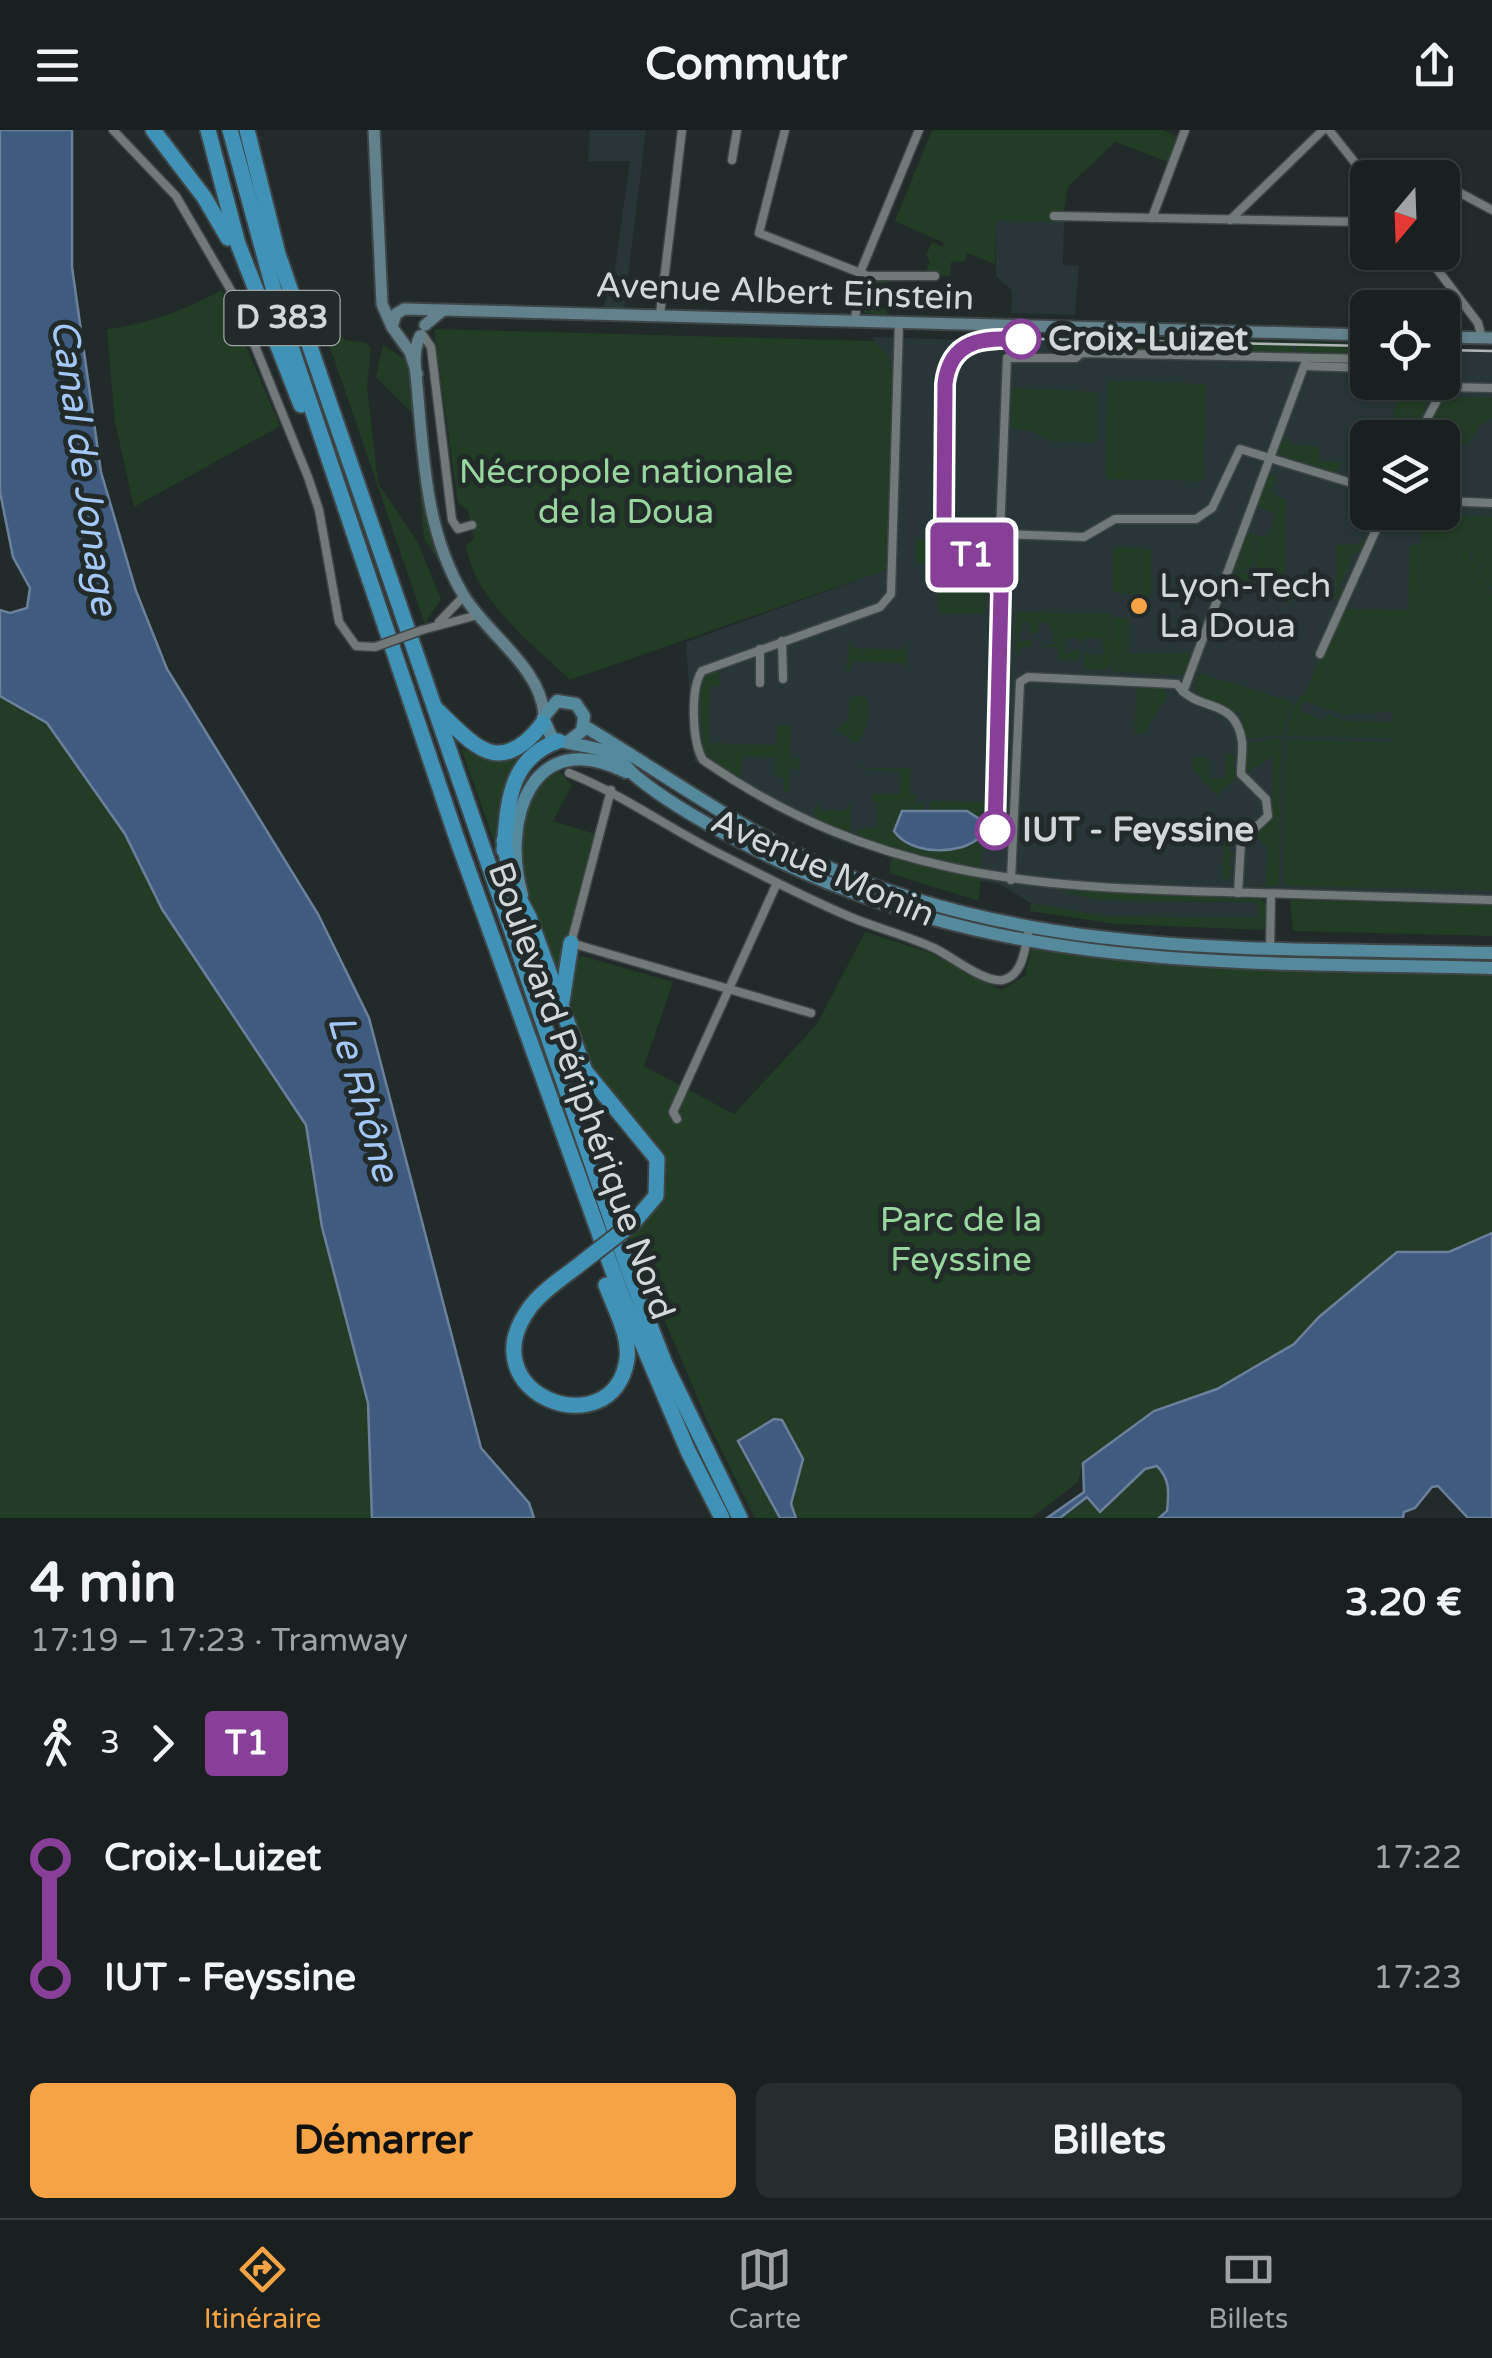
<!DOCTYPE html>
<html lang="fr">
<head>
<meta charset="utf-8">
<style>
  body { margin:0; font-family:"Varela Round",sans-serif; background:#272d2d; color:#f1f3f6; height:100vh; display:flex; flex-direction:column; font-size:38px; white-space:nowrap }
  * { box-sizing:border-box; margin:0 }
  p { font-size:32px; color:#9fa3a5 }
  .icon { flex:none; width:55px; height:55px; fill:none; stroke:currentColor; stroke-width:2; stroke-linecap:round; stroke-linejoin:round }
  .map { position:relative; height:1388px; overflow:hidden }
  .panel { display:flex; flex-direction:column; background:#1a2020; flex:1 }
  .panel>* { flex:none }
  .badge { padding:0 20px; border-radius:8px; font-size:35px; line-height:65px }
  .needle { width:65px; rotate:199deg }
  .fabs { position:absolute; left:1350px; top:30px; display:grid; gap:20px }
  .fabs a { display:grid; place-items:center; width:110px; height:110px; border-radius:15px; background:#1a2020; box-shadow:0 2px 8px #0004,0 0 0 2px #383e3e; font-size:50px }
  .map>.badge { position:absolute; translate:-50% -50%; box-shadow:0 0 0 5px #fff }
  .legs { display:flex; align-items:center; gap:15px; height:110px; padding:0 30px; font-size:32px }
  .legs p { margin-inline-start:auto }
  .summary { display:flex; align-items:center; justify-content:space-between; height:170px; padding:0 30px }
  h1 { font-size:55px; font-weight:700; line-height:75px }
  .primary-button { display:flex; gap:20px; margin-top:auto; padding:20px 30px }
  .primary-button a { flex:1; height:115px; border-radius:15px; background:#f5a345; color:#111; font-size:40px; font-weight:700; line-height:115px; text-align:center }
  .primary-button a+a { background:#272d2d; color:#f1f3f6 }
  ul { padding:0 30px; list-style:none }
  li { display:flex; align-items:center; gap:35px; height:120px; font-size:38px }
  li i { display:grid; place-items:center; width:15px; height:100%; margin:0 12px; background:currentColor }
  li i::after { content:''; width:25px; height:25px; margin:-12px; border:8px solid; border-radius:50%; background:#1a2020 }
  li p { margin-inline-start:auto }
  li:first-child i { background:linear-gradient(#0000 50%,currentColor 0) }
  li:last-child i { background:linear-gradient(currentColor 50%,#0000 0) }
  header { display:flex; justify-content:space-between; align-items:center; height:130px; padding:0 30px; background:#1a2020; font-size:45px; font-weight:700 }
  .tabs { display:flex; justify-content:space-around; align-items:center; height:140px; border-top:2px solid #383e3e; background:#1a2020; font-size:28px; color:#9fa3a5 }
  .tabs a { display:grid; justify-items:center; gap:5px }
  .tabs .on { color:#f5a345 }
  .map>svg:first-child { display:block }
  .built { fill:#283637; fill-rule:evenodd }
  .green { fill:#233c26; fill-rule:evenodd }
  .water { fill:#3f5b80; stroke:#6b809a; stroke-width:2.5 }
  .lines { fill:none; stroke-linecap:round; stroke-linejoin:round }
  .street-casing { stroke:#3f4546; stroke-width:11 }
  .secondary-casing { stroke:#3f4546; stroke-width:15 }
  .primary-casing { stroke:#3f4546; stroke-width:16 }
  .highway-casing { stroke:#3f4546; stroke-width:19 }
  .street { stroke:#717979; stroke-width:8 }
  .secondary { stroke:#62818b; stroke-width:11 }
  .primary { stroke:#54899e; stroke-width:12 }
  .highway { stroke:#4093b6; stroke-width:15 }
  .tram { stroke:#afb4b4; stroke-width:2.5 }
  .street-bridge-casing { stroke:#3f4546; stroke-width:11; stroke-linecap:butt }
  .highway-bridge-casing { stroke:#3f4546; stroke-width:19; stroke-linecap:butt }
  .street-bridge { stroke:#717979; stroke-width:8 }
  .highway-bridge { stroke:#4093b6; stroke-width:15 }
  .line-1-casing { stroke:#fff; stroke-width:22 }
  .line-1 { stroke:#873f98; stroke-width:15 }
  .stop-1-dot { fill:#fff; stroke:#873f98; stroke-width:5 }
  .poi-dot { fill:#f5a345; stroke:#232a2a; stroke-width:4 }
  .labels { text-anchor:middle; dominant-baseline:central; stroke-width:10; stroke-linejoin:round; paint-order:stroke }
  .shield { fill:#232a2a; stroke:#9ea3a3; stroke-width:2.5 }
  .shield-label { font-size:32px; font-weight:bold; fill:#d2d7d7 }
  .street-label { font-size:35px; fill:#d2d7d7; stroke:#232a2a }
  .stop-label { font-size:35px; font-weight:bold; fill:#d2d7d7; stroke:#232a2a; text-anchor:start }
  .park-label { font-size:35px; fill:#98d69f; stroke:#232a2a }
  .poi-label { font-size:35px; fill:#d2d7d7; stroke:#232a2a; text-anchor:start }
  .water-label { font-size:38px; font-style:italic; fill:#a3c8f8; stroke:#232a2a }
</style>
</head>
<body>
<header><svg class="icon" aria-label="menu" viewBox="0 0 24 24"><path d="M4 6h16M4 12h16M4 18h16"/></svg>Commutr<svg class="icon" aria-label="share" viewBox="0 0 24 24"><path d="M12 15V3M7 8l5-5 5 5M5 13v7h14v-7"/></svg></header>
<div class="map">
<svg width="1492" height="1388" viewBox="0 0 1492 1388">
  <rect width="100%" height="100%" fill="#232a2a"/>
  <g class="built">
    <polygon points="590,0 646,0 624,179 603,178 615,139 630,31 588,31"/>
    <polygon points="996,90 1064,92 1063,135 1079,136 1075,185 1011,183 1012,161 996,146"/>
    <path d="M975 205 1367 214 1368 252H1442L1443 218 1492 219V775L1068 762 1100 770 1258 772V788L1104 786 1031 773 999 754 948 746 833 709 694 631 686 512 888 439 873 207 964 210ZM1368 308H1442V382H1368Z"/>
  </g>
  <g class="green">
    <polygon points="932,0 1163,0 1179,7 1171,33 1115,12 1068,57 1062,92 996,90 995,134 967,123 966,131 951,132 950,146 925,143 930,131 926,125 932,112 942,117 944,113 895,91"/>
    <polygon points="866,151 887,151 887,185 864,183"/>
    <path d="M222 160 280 296 134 377 115 292 107 199C150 194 184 180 222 160Z"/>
    <polygon points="318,182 345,210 366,213 371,218 367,256 378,353 418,413 441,469 425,494"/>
    <path d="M434 199 873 211 887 224 894 247 888 439 570 550C532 513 473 469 466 415L474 409 468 380 458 373Z"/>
    <polygon points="1068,208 1147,209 1147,220 1068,219"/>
    <polygon points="1150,209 1225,211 1225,222 1150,221"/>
    <polygon points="1229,211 1293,212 1293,224 1228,222"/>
    <polygon points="1297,212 1367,214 1367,225 1296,224"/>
    <path d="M383 215 410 233C419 311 419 384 454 456L424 408 413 284 376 247Z"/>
    <polygon points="1108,251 1206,254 1203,351 1106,349"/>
    <polygon points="1012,258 1097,262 1097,312 1052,311 1032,301 1011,298"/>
    <polygon points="1375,264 1431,265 1412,307 1394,307 1395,272 1371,271"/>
    <polygon points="1441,267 1492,268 1492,287 1479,296 1467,314 1425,307"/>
    <polygon points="1286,305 1290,315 1319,317 1319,331 1367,333 1340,333 1336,343 1281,325 1277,321"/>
    <polygon points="1266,343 1276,347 1271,363 1286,370 1284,453 1293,454 1293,474 1231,450 1233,444 1256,441 1260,412 1256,408 1256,430 1248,440 1234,440 1247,403 1267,407 1276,384 1257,376"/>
    <path d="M1424 383 1492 387V461L1470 418V437L1472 425 1492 466V760L1284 756 1286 610 1392 612 1391 608 1286 606 1293 578 1307 559 1343 479 1408 480 1410 416 1421 414ZM1304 571 1344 584 1392 582V592L1346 591 1327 584 1324 591 1300 581Z"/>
    <polygon points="1366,407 1361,422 1353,424 1339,459 1345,459 1341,468 1335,469 1331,463 1337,465 1336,415 1359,414"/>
    <polygon points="916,409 950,410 986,438 985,483 939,483 939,449 933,449 933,433 916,433"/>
    <polygon points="1113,417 1151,419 1151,463 1147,467 1113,462"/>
    <polygon points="1015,482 1112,484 1111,538 1084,540 1084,520 1088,525 1104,525 1102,508 1086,508 1082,515 1078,508 1066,508 1063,524 1081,520 1078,530 1059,529 1059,517 1034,517 1054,514 1052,498 1046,492 1040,493 1037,504 1031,504 1029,492 1023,492 1017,513 1031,509 1032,517 1022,517 1015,528"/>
    <polygon points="1114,488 1129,488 1129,524 1189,523 1190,540 1181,545 1112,542"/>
    <polygon points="850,512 854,518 902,520 907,513 906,542 903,533 852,531 850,541 846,541"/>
    <polygon points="715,539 720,542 720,556 710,556 709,613 776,615 777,595 791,596 790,628 800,629 800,639 789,639 789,662 784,662 784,647 775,647 775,627 743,626 741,651 703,622 700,553 706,542"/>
    <polygon points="1198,543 1292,572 1282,605 1245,609 1241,584 1204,570 1195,559"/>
    <polygon points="1136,556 1164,557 1167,566 1144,603 1135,603"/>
    <path d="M858 565 866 568C869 582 868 607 854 613L837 599 848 590 850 569Z"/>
    <polygon points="0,566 46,593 125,704 162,779 306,995 322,1097 368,1273 372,1388 0,1388"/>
    <polygon points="1282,608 1279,756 1244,757 1267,755 1268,716 1262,715 1261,709 1254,708 1254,714 1250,709 1271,688 1273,625 1247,643 1242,635 1245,614"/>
    <path d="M461 618C487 633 501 634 528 621 501 644 499 687 497 719Z"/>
    <polygon points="1226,623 1236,626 1233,637 1240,644 1217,665 1192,638 1191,627 1209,627 1209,649 1225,649"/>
    <polygon points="848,637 917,639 910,640 910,664 917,665 913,677 923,671 923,680 930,680 930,671 984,672 979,771 889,743 892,726 921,735 924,730 858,707 856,700 878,697 878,672 871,671 872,664 900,664 901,642"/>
    <path d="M559 641 572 655 553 691 595 704 560 853C538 795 482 680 559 641Z"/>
    <polygon points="819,674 821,681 846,681 847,675 851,676 851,702 817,691 814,679"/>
    <polygon points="1217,687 1238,709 1230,714 1230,723 1237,726 1230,727 1230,736 1236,739 1229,740 1229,749 1223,749 1224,705 1203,704 1202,714 1195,714 1195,708"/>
    <polygon points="1053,760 1260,769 1267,774 1267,800 1115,794 1030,781 1031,773 1104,786 1258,788 1258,772 1100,770"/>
    <polygon points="1290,770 1492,775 1492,806 1293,801"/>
    <path d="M865 802 928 822 1001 860 1025 846 1031 818 1170 833 1492 842V1103L1449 1122 1413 1120 1390 1130 1319 1187 1294 1214 1217 1259 1154 1281 1083 1332 1078 1352 1031 1388H755L710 1297 628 1104C721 1026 620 1004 589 939 575 909 568 867 571 834L582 826 673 852 644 936 734 984 817 894Z"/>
    <path d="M1157 1336C1170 1350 1169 1362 1167 1381L1159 1388H1060L1087 1367 1100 1382 1145 1339Z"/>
  </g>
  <g class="water">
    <polygon points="0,0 72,0 72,137 101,342 136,461 167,539 318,784 369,888 481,1318 529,1373 534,1388 372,1388 368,1273 322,1097 306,995 162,779 125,704 47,593 0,566 0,480 10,483 27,478 30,458 13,427 0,362"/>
    <path d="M902 681H967L981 690 980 707C960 726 910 725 894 701Z"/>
    <path d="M1492 1103V1388H1468L1438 1356 1432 1357 1415 1378 1404 1382 1403 1388H1159L1167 1381C1169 1362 1170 1349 1157 1336L1145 1339 1100 1382 1087 1367 1060 1388H1047L1084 1362 1083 1333 1154 1281 1217 1259 1294 1214 1319 1187 1397 1122H1449Z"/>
    <polygon points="774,1289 782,1290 803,1329 791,1374 796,1388 780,1388 738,1311"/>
  </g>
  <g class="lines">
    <g class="street-casing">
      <g id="street">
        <polyline points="113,0 176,66 236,169 308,347 319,380 339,492 356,516 375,517"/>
        <polyline points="785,0 759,103 868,146 935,146"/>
        <polyline points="1329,0 1368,49"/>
        <polyline points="732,30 737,0"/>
        <polyline points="1442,64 1451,58 1492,80"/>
        <polyline points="1054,86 1368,92"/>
        <polyline points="1152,88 1185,0"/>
        <polyline points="1230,90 1323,0"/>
        <polyline points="1424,122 1478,193 1482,208"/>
        <polyline points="660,184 682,0"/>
        <polyline points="855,191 860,143 919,0"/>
        <path d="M899 192 891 464 880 477 702 541C690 558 692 612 703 630 872 747 1028 757 1225 762 1314 765 1403 767 1492 770"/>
        <polyline points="422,204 431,217 452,390 458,399 472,395"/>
        <polyline points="1368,229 1081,223 1076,228 1007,228 1000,404 1084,407 1115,389 1196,389 1212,378 1240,319 1368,358"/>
        <polyline points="1442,233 1444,257 1492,258"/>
        <polyline points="1305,236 1368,238"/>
        <polyline points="1417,308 1444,257"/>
        <polyline points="1442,371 1492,373"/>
        <polyline points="439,492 464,466"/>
        <polyline points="422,500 478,485"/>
        <polyline points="782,511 783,549"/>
        <polyline points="1320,524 1384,382"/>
        <polyline points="760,553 760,519"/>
        <polyline points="1183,562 1307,228"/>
        <path d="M569 643C624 665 671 700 724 726 765 747 806 768 848 786 876 798 906 805 934 818 951 826 984 853 1003 850 1024 845 1025 816 1029 799"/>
        <polyline points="611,660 571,813 811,883"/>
        <path d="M1011 750 1020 552 1028 547 1177 554C1197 584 1235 565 1242 611 1243 621 1241 633 1241 644L1266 669 1268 686 1241 711 1238 763"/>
        <polyline points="1270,819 1271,764"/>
        <polyline points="677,989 673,982 777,753"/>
      </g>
    </g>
    <g class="secondary-casing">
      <g id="secondary">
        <polyline points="374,0 382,174 392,197"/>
        <polyline points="425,195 442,181"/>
        <path d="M420 206C411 224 417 247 418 267 424 335 427 405 464 466 487 504 540 537 544 584"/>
        <polyline points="1442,207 1492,208"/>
        <polyline points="417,244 410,222 392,197 396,184 404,179 1368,205"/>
      </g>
    </g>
    <g class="primary-casing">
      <g id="primary">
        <path d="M584 596C663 643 736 697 820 734 1038 830 1260 817 1492 823"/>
        <path d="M569 611 582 601 584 586 576 574 557 571 543 588 552 608C573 617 595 614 616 627 625 633 630 642 638 648 687 688 784 736 844 759 1051 842 1273 832 1492 838"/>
        <path d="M522 765C501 691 531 594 626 642"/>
      </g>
    </g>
    <g class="highway-casing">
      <g id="highway">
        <polyline points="153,0 204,67 228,108"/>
        <polyline points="208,0 238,114 301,275"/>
        <polyline points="230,0 282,190 457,709 620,1161 688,1321 722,1388"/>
        <polyline points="247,0 278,124 631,1147 665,1234 740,1388"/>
        <path d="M436 579C474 615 499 650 543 593"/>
        <polyline points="504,711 512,755 529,787 585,941 657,1029 656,1066 633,1093"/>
        <path d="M504 720C508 674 508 629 558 611"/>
        <polyline points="562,871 571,813"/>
        <path d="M584 1131C567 1145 545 1158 531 1176 464 1265 614 1319 627 1229 630 1205 614 1177 606 1155"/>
      </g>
    </g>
    <use href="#street" class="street"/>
    <use href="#secondary" class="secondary"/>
    <use href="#primary" class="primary"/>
    <use href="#highway" class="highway"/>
    <g class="tram">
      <polyline points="1442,220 1492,221"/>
      <path d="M994 719 1001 463C993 429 954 424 943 392 940 360 937 243 956 221 965 211 980 211 993 208L1368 216"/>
    </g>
    <g class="street-bridge-casing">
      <polyline id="street-bridge" points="375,517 422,500"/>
    </g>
    <g class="highway-bridge-casing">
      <polyline id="highway-bridge" points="584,1131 633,1093"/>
    </g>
    <use href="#street-bridge" class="street-bridge"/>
    <use href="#highway-bridge" class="highway-bridge"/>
  </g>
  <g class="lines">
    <g class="line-1-casing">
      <path id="line-1" d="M995 700 1001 463C993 429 955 424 944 392L945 254C950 209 983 208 1021 209"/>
    </g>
    <use href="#line-1" class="line-1"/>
  </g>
  <g class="stop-1-dot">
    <circle cx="1021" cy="209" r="18"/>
    <circle cx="995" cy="700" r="18"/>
  </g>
  <circle class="poi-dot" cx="1139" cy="476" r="10"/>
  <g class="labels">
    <rect class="shield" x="224.5" y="161" width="115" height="54" rx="8"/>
    <g class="shield-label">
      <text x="282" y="188">D 383</text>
    </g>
    <g class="street-label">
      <text transform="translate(785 162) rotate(2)">Avenue Albert Einstein</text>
      <text transform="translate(823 738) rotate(24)">Avenue Monin</text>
      <text transform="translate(581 961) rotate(70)">Boulevard Périphérique Nord</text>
    </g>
    <g class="stop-label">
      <text x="1048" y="209">Croix-Luizet</text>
      <text x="1022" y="700">IUT - Feyssine</text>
    </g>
    <g class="park-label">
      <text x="626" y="342">Nécropole nationale<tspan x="626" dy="40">de la Doua</tspan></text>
      <text x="961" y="1090">Parc de la<tspan x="961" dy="40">Feyssine</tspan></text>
    </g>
    <g class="poi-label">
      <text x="1159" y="456">Lyon-Tech<tspan x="1159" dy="40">La Doua</tspan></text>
    </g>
    <g class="water-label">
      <text transform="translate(84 337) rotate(82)">Canal de Jonage</text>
      <text transform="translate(363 968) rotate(74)">Le Rhône</text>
    </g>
  </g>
</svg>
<div class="fabs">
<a><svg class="needle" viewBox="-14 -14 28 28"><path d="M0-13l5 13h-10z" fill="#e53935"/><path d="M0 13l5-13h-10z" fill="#9fa3a5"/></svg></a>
<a><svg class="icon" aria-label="locate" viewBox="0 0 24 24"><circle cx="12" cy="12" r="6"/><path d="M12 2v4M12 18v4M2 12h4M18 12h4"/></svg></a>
<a><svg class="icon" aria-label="layers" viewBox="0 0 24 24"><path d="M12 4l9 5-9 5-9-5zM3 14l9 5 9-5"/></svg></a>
</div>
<b class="badge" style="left:972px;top:425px;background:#873f98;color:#fff">T1</b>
</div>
<section class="panel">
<div class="summary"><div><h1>4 min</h1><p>17:19 – 17:23 · Tramway</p></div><b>3.20 €</b></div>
<div class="legs"><svg class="icon" aria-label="walk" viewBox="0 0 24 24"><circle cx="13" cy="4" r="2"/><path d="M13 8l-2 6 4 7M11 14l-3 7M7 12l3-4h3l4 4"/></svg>3<svg class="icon" aria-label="forward" viewBox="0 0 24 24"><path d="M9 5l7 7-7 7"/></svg><b class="badge" style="background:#873f98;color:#fff">T1</b></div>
<ul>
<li><i style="color:#873f98"></i><b>Croix-Luizet</b><p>17:22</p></li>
<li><i style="color:#873f98"></i><b>IUT - Feyssine</b><p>17:23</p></li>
</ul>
<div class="primary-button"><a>Démarrer</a><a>Billets</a></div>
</section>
<nav class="tabs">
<a class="on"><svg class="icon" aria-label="directions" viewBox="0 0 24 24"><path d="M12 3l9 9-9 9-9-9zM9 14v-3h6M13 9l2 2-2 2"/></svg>Itinéraire</a>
<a><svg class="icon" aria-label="map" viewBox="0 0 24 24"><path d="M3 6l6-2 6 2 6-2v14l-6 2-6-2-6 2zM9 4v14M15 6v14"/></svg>Carte</a>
<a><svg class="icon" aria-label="tickets" viewBox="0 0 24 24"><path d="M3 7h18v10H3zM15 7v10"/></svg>Billets</a>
</nav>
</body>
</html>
